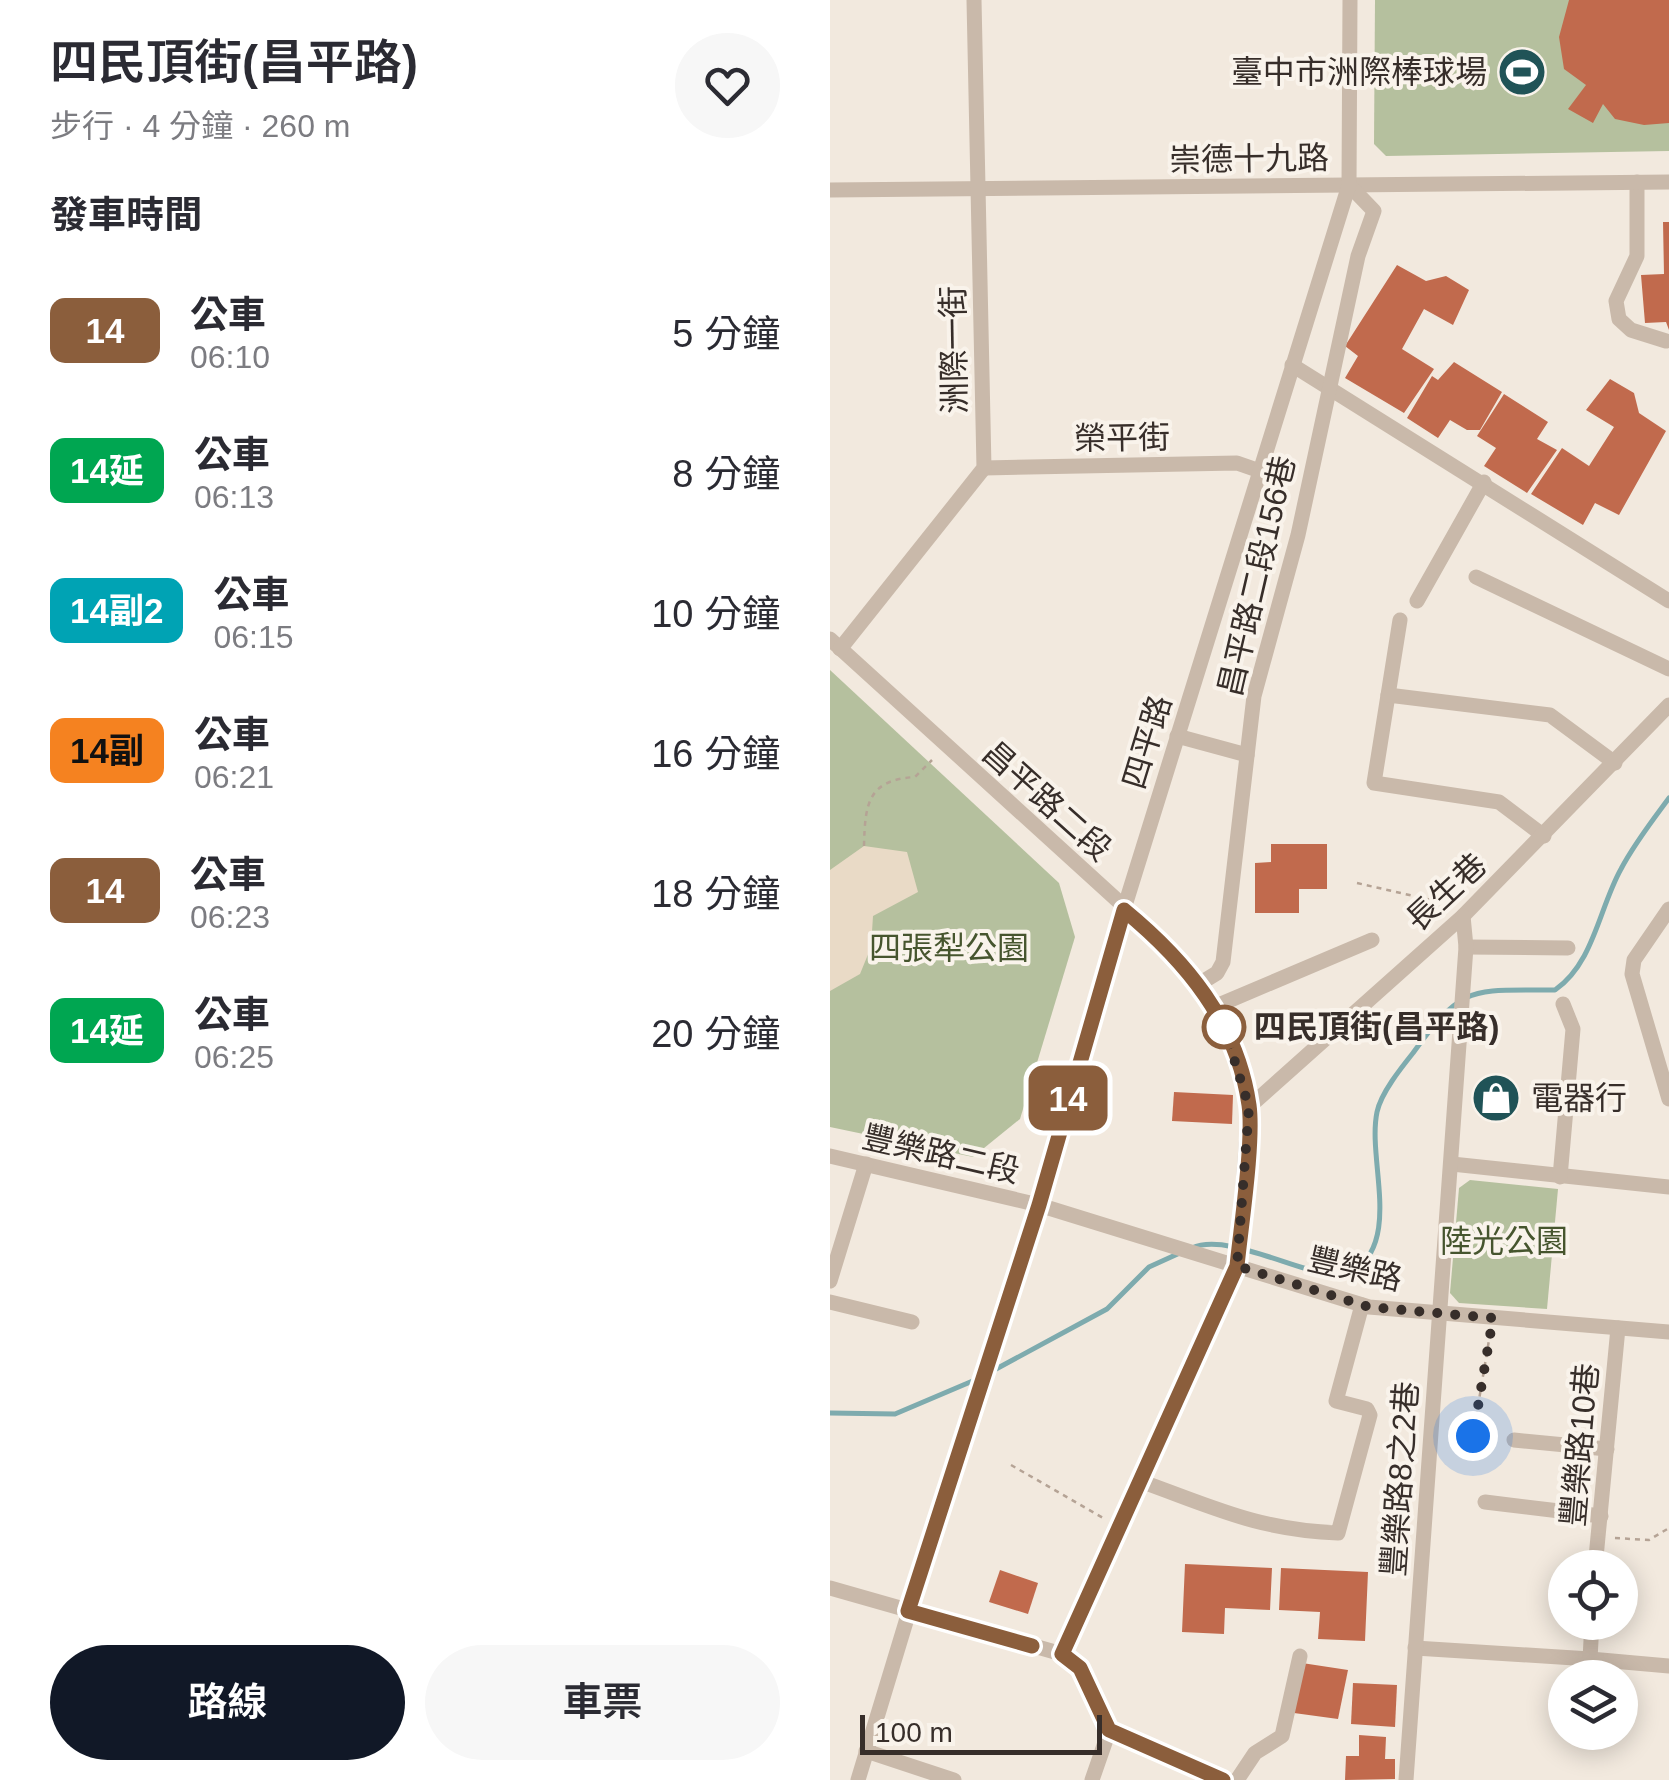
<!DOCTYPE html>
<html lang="zh-TW">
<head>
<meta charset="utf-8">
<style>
  body { margin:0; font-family:Arial,"Noto Sans TC",sans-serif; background:#f7f7f7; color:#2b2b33; height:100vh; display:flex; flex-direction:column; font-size:38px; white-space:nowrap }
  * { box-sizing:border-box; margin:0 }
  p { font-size:32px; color:#7c7c81 }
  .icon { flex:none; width:55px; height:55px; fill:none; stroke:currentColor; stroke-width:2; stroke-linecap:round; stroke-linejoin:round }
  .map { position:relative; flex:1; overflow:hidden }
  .panel { display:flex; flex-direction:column; background:#fff; width:830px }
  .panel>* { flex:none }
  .badge { padding:0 20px; border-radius:15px; font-size:35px; line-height:65px }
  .fabs { position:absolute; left:718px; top:1550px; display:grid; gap:20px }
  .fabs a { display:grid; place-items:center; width:90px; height:90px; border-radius:50%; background:#fff; box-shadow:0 5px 25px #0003; font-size:50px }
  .scale { position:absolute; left:30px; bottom:25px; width:242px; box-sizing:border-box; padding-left:10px; border:5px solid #372e2a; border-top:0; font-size:28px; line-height:35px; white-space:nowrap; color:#372e2a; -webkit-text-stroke:8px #f9f3eb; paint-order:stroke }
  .you { position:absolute; width:50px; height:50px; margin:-25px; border:8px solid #fff; border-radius:50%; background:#1a73e8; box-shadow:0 0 0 15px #1a73e833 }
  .map>.badge { position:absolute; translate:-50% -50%; box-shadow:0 0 0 5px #fff }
  h2 { padding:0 50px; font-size:38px; line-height:90px }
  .round { display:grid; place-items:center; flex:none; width:105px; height:105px; border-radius:52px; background:#f7f7f7 }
  .head { display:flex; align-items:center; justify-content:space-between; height:170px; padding:0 50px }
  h1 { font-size:48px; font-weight:600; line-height:75px }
  .primary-button { display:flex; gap:20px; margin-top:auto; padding:20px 50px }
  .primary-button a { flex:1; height:115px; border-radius:60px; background:#111827; color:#fff; font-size:40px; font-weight:600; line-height:115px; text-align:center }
  .primary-button a+a { background:#f7f7f7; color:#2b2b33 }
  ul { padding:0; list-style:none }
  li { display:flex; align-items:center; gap:30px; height:140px; padding:0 50px }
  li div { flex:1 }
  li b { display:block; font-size:38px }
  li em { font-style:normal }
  li .badge { min-width:110px; font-weight:700; text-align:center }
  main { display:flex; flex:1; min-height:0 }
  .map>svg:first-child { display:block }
  .green { fill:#b5c09e }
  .plaza { fill:#e9dac6 }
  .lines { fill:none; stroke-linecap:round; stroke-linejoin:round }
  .stream { stroke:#7eabae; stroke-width:5 }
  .building { fill:#c16a4d }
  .path { stroke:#b5a395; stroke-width:2.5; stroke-dasharray:5 5; stroke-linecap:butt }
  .minor { stroke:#c9b9aa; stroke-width:15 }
  .line-casing { stroke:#fff; stroke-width:22 }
  .line { stroke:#8b5e3c; stroke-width:15 }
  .walk { stroke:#372e2a; stroke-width:10; stroke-dasharray:0 18 }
  .stop-dot { fill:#fff; stroke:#8b5e3c; stroke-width:5 }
  .labels { text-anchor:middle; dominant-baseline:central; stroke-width:8; stroke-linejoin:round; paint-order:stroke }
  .poi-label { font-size:32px; fill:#372e2a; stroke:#f9f3eb; text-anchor:end }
  .street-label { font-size:32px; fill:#372e2a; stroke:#f9f3eb }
  .park-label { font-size:32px; fill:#46552e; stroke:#f9f3eb }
  .stop-label { font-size:32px; font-weight:bold; fill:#372e2a; stroke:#f9f3eb; text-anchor:start }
</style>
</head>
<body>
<main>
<section class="panel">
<div class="head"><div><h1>四民頂街(昌平路)</h1><p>步行 · 4 分鐘 · 260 m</p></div><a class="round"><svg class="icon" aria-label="heart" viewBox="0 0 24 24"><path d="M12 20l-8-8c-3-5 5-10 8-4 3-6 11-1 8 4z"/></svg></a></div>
<h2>發車時間</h2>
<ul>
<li><span class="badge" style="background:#8b5e3c;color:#fff">14</span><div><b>公車</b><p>06:10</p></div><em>5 分鐘</em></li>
<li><span class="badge" style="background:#00a651;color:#fff">14延</span><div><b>公車</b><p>06:13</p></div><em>8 分鐘</em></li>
<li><span class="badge" style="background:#00a3b4;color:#fff">14副2</span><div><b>公車</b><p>06:15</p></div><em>10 分鐘</em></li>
<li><span class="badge" style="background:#f58220;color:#111">14副</span><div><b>公車</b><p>06:21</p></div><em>16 分鐘</em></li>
<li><span class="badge" style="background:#8b5e3c;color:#fff">14</span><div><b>公車</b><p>06:23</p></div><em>18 分鐘</em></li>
<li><span class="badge" style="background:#00a651;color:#fff">14延</span><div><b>公車</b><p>06:25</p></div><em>20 分鐘</em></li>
</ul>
<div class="primary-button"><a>路線</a><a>車票</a></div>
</section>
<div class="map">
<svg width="839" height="1780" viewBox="0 0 839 1780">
  <rect width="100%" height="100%" fill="#f2e9de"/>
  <g class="green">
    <polygon points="545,0 839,0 839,151 556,156 544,144"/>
    <polygon points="0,670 229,883 245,937 190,1119 143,1157 0,1127"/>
    <polygon points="640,1180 728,1189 717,1309 629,1303 620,1293 629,1188"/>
  </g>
  <polygon class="plaza" points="34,846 77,852 88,892 43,916 41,947 30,974 0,991 0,870"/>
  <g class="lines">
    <g class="stream">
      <path d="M362 1248C403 1229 496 1290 523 1272 572 1239 537 1160 547 1112 551 1093 571 1068 583 1053 634 982 642 991 725 990 764 963 769 908 791 869 804 844 822 821 839 798"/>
      <polyline points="155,1375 277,1309 319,1267 352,1252"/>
      <polyline points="0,1413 65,1414 145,1380"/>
    </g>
  </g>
  <g class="building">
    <polygon points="739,0 839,0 839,123 814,125 785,119 773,104 763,123 738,109 756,85 734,69 729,37"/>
    <polygon points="833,222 839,222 839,330 836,322 815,323 811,275 834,274"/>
    <polygon points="567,265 596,281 616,276 639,290 623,325 594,309 572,349 604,369 574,413 515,378 528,356 515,346"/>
    <polygon points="624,362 672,392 650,430 637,430 620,420 608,438 577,418 602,376 608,380"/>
    <polygon points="780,379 804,393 809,413 836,431 789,515 765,503 753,525 701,494 732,448 759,466 784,427 756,410"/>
    <polygon points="674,394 718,422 707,439 727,450 697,493 654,466 666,448 647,436"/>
    <polygon points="441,844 497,844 497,889 469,889 469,913 425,913 425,863 441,862"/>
    <polygon points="344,1092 403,1095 402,1124 342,1121"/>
    <polygon points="355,1564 442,1568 440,1610 395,1608 394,1634 352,1632"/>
    <polygon points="451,1568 538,1572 535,1641 488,1639 490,1612 449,1610"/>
    <polygon points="170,1570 208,1583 198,1614 159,1602"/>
    <polygon points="472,1663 518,1670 508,1719 464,1713"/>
    <polygon points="523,1683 567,1685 565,1727 521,1724"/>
    <polygon points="529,1735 556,1737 555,1759 565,1759 565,1779 515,1780 516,1756 529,1756"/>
  </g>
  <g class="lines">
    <g class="path">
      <path d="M34 846C35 803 38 780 85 777L102 760"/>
      <polyline points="527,883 623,905"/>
      <polyline points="643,1436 660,1334"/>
      <polyline points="181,1465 275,1519"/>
      <polyline points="785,1538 819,1540 839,1528"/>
    </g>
    <g class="minor">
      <polyline points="807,182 807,256 786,301 789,319 801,330 836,341"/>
      <polyline points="0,190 839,182"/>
      <polyline points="462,365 839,601"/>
      <polyline points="154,468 407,463 430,471"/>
      <polyline points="646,577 839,669"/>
      <polyline points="587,601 654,482"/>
      <polyline points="570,620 544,783 669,802 714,836"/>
      <polyline points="0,639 343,951 386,1011 400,1038 419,1107 407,1266 232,1654"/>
      <polyline points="10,649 154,468 144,0"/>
      <polyline points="558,695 720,715 785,763"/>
      <polyline points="347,736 417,755"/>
      <polyline points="839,909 804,960 802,974 839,1099"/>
      <polyline points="636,947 738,948"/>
      <polyline points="369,984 387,973 393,962 424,696 468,535 528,256 544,211 519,185"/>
      <polyline points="384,1007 542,940"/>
      <polyline points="419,1107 633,916 839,705"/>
      <polyline points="0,1156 209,1205 539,1307 839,1332"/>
      <polyline points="622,1164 839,1187"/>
      <polyline points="730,1177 743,1029 733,1004"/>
      <polyline points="0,1281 36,1164"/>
      <polyline points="0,1302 82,1322"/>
      <polyline points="684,1440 777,1449"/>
      <path d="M310 1481C383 1507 428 1530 508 1533L540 1415 537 1409 506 1401 532 1305"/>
      <polyline points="655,1502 771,1516"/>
      <polyline points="765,1568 788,1328"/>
      <polyline points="0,1588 232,1654 250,1667 279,1731 393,1780"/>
      <polyline points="585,1648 760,1659 762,1622"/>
      <polyline points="760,1659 839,1666"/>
      <polyline points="36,1751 124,1780"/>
      <polyline points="28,1780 132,1437 209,1205 256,1031 519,185 520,0"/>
      <polyline points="262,1780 279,1731"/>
      <polyline points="407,1780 425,1753 452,1736 470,1656"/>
      <polyline points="576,1780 636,947 633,916"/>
    </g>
  </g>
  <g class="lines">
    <g class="line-casing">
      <path id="line" d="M202 1646 78 1611 209 1205 294 910C356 961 407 1022 419 1105 424 1141 411 1226 407 1266L232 1654 250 1668 279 1730 393 1780"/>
    </g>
    <use href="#line" class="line"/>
    <polyline class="walk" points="394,1027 419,1107 407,1266 539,1307 663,1318 643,1436"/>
  </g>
  <defs>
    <g id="stadium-disc" transform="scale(2.5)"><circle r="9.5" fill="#205357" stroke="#f9f3eb"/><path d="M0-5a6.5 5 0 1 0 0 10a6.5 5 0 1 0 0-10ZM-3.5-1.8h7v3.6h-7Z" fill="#fff"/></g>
    <g id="shop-disc" transform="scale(2.5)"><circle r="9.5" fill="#205357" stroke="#f9f3eb"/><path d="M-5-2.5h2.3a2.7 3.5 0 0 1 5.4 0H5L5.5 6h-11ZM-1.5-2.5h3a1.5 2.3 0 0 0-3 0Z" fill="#fff"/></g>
  </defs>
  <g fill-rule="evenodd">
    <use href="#stadium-disc" x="692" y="72"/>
    <use href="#shop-disc" x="666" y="1098"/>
  </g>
  <circle class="stop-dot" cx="394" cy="1027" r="20"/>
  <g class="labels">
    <g class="poi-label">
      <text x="657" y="72">臺中市洲際棒球場</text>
      <text x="701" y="1098" text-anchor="start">電器行</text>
    </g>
    <g class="street-label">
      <text transform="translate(419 159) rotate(-1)">崇德十九路</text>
      <text transform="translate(124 350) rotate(-91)">洲際一街</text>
      <text transform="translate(292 438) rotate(-1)">榮平街</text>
      <text transform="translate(427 576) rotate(-77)">昌平路二段156巷</text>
      <text transform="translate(317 742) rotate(-73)">四平路</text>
      <text transform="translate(217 801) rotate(42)">昌平路二段</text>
      <text transform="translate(616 892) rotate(-43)">長生巷</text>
      <text transform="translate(111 1154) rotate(13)">豐樂路二段</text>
      <text transform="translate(525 1269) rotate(13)">豐樂路</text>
      <text transform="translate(750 1445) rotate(-85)">豐樂路10巷</text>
      <text transform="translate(570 1479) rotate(-86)">豐樂路8之2巷</text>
    </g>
    <g class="park-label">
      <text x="119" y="948">四張犁公園</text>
      <text x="674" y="1241">陸光公園</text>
    </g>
    <g class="stop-label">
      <text x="424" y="1027">四民頂街(昌平路)</text>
    </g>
  </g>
</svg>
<div class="fabs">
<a><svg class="icon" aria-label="locate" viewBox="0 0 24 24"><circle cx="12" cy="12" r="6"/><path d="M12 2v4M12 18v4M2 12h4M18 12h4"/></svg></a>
<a><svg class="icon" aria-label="layers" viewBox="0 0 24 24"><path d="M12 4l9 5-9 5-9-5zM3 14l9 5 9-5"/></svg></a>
</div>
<div class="scale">100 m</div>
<div class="you" style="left:643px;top:1436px"></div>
<b class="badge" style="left:238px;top:1098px;background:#8b5e3c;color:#fff">14</b>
</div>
</main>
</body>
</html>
